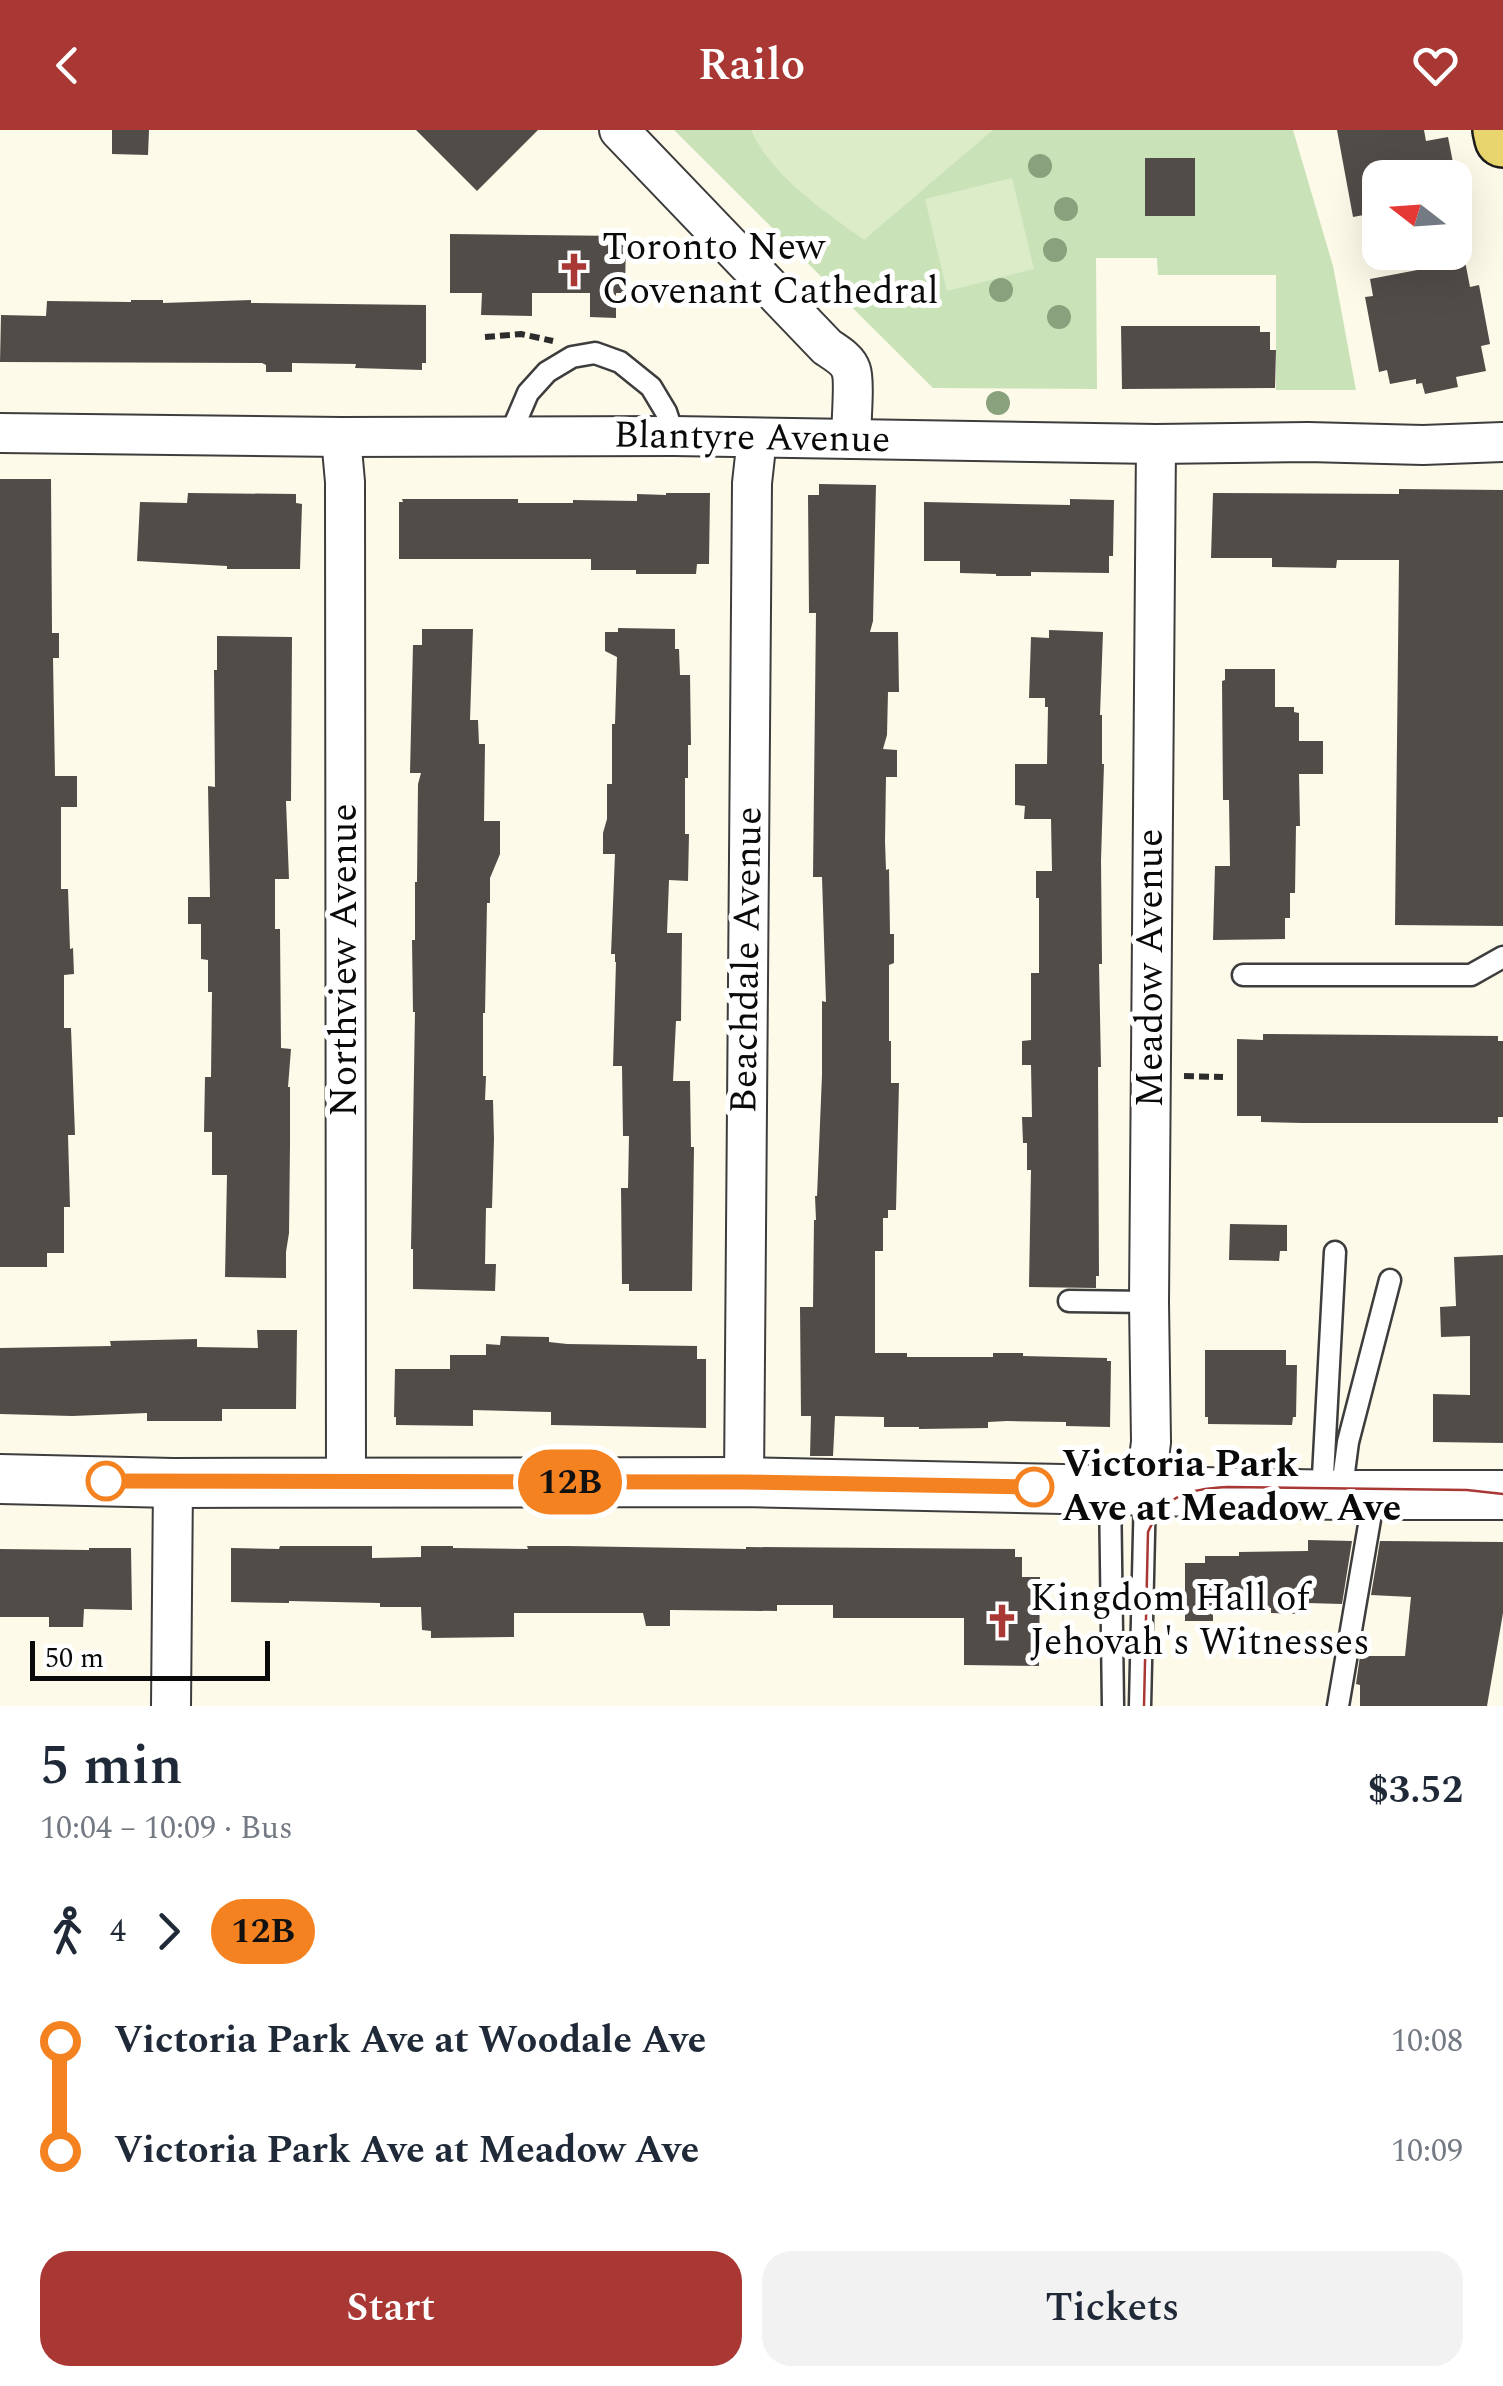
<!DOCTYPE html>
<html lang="en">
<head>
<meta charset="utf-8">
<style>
  body { margin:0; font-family:Spectral,serif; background:#f2f2f3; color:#1f2937; height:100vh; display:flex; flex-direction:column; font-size:38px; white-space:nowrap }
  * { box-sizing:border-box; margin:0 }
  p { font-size:32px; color:#747a83 }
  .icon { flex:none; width:55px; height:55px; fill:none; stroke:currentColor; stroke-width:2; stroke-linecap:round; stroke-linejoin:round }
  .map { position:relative; height:1576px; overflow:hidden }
  .details { display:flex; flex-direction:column; background:#fff; flex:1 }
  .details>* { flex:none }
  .badge { padding:0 20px; border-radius:32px; font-size:35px; line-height:65px }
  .needle { width:65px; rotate:287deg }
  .buttons { position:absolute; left:1362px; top:30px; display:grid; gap:20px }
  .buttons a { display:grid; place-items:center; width:110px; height:110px; border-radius:20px; background:#fff; box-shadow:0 10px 40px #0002; font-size:50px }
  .scale { position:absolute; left:30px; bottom:25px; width:240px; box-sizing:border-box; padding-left:10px; border:5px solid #0a0a0a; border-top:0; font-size:28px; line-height:35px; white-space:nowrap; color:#0a0a0a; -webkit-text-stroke:8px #fff; paint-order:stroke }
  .map>.badge { position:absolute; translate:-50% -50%; box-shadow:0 0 0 5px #fff }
  .legs { display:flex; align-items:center; gap:15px; height:110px; padding:0 40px; font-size:32px }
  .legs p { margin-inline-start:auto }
  .summary { display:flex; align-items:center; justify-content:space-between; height:170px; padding:0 40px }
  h1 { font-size:55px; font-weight:600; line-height:75px }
  .button { display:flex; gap:20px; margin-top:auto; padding:20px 40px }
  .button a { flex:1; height:115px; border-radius:30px; background:#a93733; color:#fff; font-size:40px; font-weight:600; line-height:115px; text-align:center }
  .button a+a { background:#f2f2f3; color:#1f2937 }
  ul { padding:0 40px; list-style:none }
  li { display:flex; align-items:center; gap:35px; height:110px; font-size:38px }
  li i { display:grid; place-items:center; width:15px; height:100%; margin:0 12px; background:currentColor }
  li i::after { content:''; width:25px; height:25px; margin:-12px; border:8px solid; border-radius:50%; background:#fff }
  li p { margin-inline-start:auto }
  li:first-child i { background:linear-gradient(#0000 50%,currentColor 0) }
  li:last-child i { background:linear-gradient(currentColor 50%,#0000 0) }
  header { display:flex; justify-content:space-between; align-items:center; height:130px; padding:0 40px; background:#a93733; color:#fff; font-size:45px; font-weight:600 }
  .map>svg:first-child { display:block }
  .green { fill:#cae2b8 }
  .pitch { fill:#dcebc8 }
  .building { fill:#514c48 }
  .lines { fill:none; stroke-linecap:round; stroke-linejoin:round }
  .service-casing { stroke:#3d3d3d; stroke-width:25 }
  .minor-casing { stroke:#3d3d3d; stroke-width:42 }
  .tertiary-casing { stroke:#3d3d3d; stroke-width:52 }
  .primary-casing { stroke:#1b1b1b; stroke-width:60 }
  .path { stroke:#2c2c2c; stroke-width:6; stroke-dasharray:10 5; stroke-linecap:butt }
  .service { stroke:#fff; stroke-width:20 }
  .minor { stroke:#fff; stroke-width:38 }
  .tertiary { stroke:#fff; stroke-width:48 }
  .primary { stroke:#e9d56d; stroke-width:55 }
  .tram { stroke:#a93733; stroke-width:2.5 }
  .tree { fill:#89a17c }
  .line-1-casing { stroke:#fff; stroke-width:22 }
  .line-1 { stroke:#f58220; stroke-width:15 }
  .stop-1-dot { fill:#fff; stroke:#f58220; stroke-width:5 }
  .labels { text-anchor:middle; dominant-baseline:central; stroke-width:10; stroke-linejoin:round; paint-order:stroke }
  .poi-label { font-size:38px; fill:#0a0a0a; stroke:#fff; text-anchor:start }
  .street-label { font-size:38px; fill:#0a0a0a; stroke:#fff }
  .stop-label { font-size:38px; font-weight:bold; fill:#0a0a0a; stroke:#fff; text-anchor:start }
</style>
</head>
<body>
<header><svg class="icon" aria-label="back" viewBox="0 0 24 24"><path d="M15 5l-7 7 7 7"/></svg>Railo<svg class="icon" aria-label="heart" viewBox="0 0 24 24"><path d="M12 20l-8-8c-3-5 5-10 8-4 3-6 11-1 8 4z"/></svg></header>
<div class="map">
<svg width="1503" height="1576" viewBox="0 0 1503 1576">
  <rect width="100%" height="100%" fill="#fdfae9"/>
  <polygon class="green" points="674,0 1293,0 1333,136 1356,260 1276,260 1276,145 1158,145 1157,128 1096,128 1097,259 933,258"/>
  <g class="pitch">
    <path d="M751 0H993L864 110C823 80 773 48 751 0Z"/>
    <polygon points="1012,48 1034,139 947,161 925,69"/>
  </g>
  <g class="building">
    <polygon points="112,0 149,0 148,25 112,24"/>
    <polygon points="416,0 538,0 477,61"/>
    <polygon points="1337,0 1424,0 1426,11 1448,7 1456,48 1380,48 1380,82 1353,87"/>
    <rect x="1145" y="28" width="50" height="58"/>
    <polygon points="450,104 626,106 625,163 616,163 616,188 590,187 590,163 532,163 532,186 481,185 482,163 450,163"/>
    <polygon points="1465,131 1470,157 1479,155 1490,214 1481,216 1486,241 1456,247 1458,257 1425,264 1422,253 1416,254 1416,249 1390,254 1387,240 1379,242 1365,167 1373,166 1370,149"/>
    <polygon points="131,170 163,170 163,173 251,170 251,173 426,175 426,233 422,233 422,240 355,238 356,234 292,233 292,242 266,242 266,235 262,233 0,232 1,185 46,186 47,171 131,172"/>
    <polygon points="1121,196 1260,196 1260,202 1270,202 1270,220 1276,220 1275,258 1122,259"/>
    <polygon points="0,349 51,349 52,503 59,503 59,528 53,528 55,646 77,646 77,677 61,677 61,759 68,759 70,819 73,818 74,844 64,845 64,898 71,898 75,1005 68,1005 70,1077 64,1077 64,1123 47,1123 47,1137 0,1137"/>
    <polygon points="819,354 876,355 873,491 870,502 898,502 899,562 888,562 887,605 883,619 897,620 897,647 886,647 885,711 886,740 889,739 890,804 894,804 894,833 889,835 889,911 891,911 891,953 899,953 896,1080 888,1080 888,1088 883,1088 883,1121 875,1121 875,1223 907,1223 907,1227 993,1227 993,1223 1023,1223 1023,1226 1107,1228 1107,1231 1111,1231 1110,1297 1066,1296 1066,1292 1007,1291 988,1292 988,1298 919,1299 919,1297 884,1297 884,1287 835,1286 833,1326 810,1326 811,1286 801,1286 800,1177 813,1177 814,1090 816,1090 815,1066 817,1066 822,945 822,871 826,872 822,747 813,747 816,483 809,483 808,365 819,365"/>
    <polygon points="1399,359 1503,360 1503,796 1395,795 1399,430 1337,430 1336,438 1272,437 1272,428 1211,428 1213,363 1399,364"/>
    <polygon points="188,363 296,364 296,373 302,374 300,439 227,439 227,436 137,431 140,372 187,373"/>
    <polygon points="666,363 710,363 709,434 697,434 696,444 636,444 636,440 591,440 591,429 399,429 399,372 403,372 402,369 518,369 518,373 573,373 573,370 637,371 637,364 666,365"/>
    <polygon points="1070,369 1114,370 1113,426 1109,426 1109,443 1031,442 1031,446 996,446 996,444 960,443 960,431 924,431 924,372 1070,375"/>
    <polygon points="618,498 675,499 675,519 679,519 680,545 690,545 691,615 688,615 688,648 685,648 685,704 689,704 688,751 669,750 667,803 682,803 681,891 676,891 673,951 690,951 691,1017 694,1017 692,1161 629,1161 629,1154 622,1154 621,1058 628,1058 629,1006 623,1006 622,936 613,936 616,832 615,832 615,824 611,824 615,724 603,724 603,703 607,689 607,654 612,654 612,594 615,594 617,527 605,521 605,502 618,502"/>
    <polygon points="422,499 473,499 470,590 478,590 479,614 485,614 484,691 500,691 500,724 490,748 490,773 487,773 485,883 483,883 483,946 486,946 485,970 493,970 494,1009 492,1078 486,1078 485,1134 496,1134 495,1161 413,1159 413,1119 411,1119 415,882 413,882 412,810 415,810 415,752 417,752 418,654 421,643 410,643 413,515 422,515"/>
    <polygon points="1049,500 1103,502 1100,585 1102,585 1102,634 1104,634 1101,730 1102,834 1099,834 1101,937 1098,937 1099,1146 1096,1146 1096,1158 1029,1157 1031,1040 1027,1040 1027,1013 1023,1013 1022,987 1032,987 1031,935 1022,935 1022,911 1031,910 1031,843 1039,843 1039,768 1036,768 1036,741 1052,741 1051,689 1024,689 1025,676 1015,675 1015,634 1047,634 1048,577 1045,577 1045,568 1029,568 1031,507 1049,508"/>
    <polygon points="217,506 292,507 291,671 286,671 289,749 275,749 275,799 280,799 281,918 291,919 288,957 290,957 290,1015 289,1103 286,1122 286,1148 225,1147 227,1045 212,1045 212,1002 204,1002 205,947 211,947 212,862 208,862 208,830 201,829 201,794 188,794 188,767 210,767 208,656 215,657 214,540 217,540"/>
    <polygon points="1225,539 1275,539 1275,577 1294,577 1294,582 1299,583 1299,611 1323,611 1323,644 1299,644 1300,696 1296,696 1295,763 1290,763 1290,788 1285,788 1285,809 1213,810 1215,736 1230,736 1229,670 1223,670 1222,551 1225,550"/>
    <polygon points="1263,904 1498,906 1498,911 1503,911 1503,987 1498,987 1498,993 1303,993 1261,992 1261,986 1237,986 1237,909 1263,910"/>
    <polygon points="1230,1094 1287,1095 1287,1121 1280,1121 1279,1131 1229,1130"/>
    <polygon points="1503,1125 1503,1313 1433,1312 1433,1264 1470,1265 1470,1206 1441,1207 1440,1177 1456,1176 1454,1127"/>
    <polygon points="257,1200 297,1200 296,1279 222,1279 222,1291 147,1291 147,1283 72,1286 0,1284 0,1218 111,1216 110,1211 197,1209 197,1217 258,1218"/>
    <polygon points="501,1206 549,1207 549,1212 567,1214 697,1216 697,1229 706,1229 706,1298 551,1295 551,1282 473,1280 473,1296 396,1295 396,1287 394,1287 395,1239 450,1239 450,1225 486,1225 486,1214 500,1215"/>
    <polygon points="1205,1220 1286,1220 1286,1235 1297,1235 1296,1287 1293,1287 1292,1295 1208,1294 1208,1287 1205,1287"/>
    <polygon points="1308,1410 1352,1411 1342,1474 1307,1473 1307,1480 1301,1480 1301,1484 1271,1483 1271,1478 1213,1478 1213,1491 1185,1491 1185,1433 1205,1433 1205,1426 1239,1426 1239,1422 1308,1421"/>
    <polygon points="1380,1411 1503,1412 1503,1483 1487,1576 1360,1576 1360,1555 1356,1554 1360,1526 1405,1526 1411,1467 1371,1465"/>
    <polygon points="280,1416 372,1416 372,1428 421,1427 421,1416 453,1416 453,1418 528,1419 527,1416 567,1416 746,1419 746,1417 1015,1419 1015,1427 1022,1427 1022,1447 1040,1447 1039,1536 964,1535 964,1488 833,1488 833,1475 777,1475 777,1481 670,1480 670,1496 646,1496 643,1483 514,1483 514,1507 431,1508 431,1501 422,1500 421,1477 380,1477 380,1473 289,1471 289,1473 231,1472 231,1418 279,1419"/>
    <polygon points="89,1418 131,1418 132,1480 84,1479 83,1497 49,1497 49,1487 0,1487 0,1419 89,1420"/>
  </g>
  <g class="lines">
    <g class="service-casing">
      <g id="service">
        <polyline points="510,305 528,263 547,242 572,227 595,223 620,232 651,257 666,282 674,306"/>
        <polyline points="1243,845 1471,845 1503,827"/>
        <polyline points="1069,1171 1149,1172"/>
        <polyline points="1110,1359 1113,1576"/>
        <polyline points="1322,1365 1335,1122"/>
        <polyline points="1341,1365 1348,1312 1390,1150"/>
        <polyline points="1140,1576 1145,1361"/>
        <polyline points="1338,1576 1374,1366"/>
      </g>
    </g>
    <g class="minor-casing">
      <g id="minor">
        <path d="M619 0 827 217C836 223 848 230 851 240 855 251 851 295 851 309"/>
        <polyline points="0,303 341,307 674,306 1156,314 1308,312 1423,315 1503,312"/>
        <polyline points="341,307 345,352 346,1352"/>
        <polyline points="744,1352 752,353 757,308"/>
        <polyline points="1145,1361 1151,1312 1149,1172 1156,314"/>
        <polyline points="171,1576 173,1353"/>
      </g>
    </g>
    <g class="tertiary-casing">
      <polyline id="tertiary" points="0,1349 173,1353 744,1352 1341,1365 1503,1365"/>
    </g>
    <g class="primary-casing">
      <polyline id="primary" points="1501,0 1503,9"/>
    </g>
    <g class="path">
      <polyline points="485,207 521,204 553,211"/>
      <polyline points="1184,946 1223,947"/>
    </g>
    <use href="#service" class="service"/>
    <use href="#minor" class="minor"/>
    <use href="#tertiary" class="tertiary"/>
    <use href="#primary" class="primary"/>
    <path class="tram" d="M1144 1576 1148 1402C1165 1364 1189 1359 1227 1357L1467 1360 1503 1364"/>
  </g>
  <g class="tree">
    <circle cx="1040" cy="36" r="12"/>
    <circle cx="1066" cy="79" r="12"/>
    <circle cx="1055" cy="120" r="12"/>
    <circle cx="1001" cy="160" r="12"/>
    <circle cx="1059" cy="187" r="12"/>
    <circle cx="998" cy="273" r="12"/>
  </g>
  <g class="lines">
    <g class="line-1-casing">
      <polyline id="line-1" points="106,1351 744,1352 1034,1357"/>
    </g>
    <use href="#line-1" class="line-1"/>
  </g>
  <defs>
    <g id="church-bare" transform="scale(2.7)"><path d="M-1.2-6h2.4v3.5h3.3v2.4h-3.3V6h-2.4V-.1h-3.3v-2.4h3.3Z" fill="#a93733" stroke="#fff" stroke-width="2.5" paint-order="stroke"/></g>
  </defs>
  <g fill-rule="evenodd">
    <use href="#church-bare" x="574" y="140"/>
    <use href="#church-bare" x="1002" y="1491"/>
  </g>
  <g class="stop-1-dot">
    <circle cx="106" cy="1351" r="18"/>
    <circle cx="1034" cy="1357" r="18"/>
  </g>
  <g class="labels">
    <g class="poi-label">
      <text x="602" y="118">Toronto New<tspan x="602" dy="44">Covenant Cathedral</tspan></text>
      <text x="1030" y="1469">Kingdom Hall of<tspan x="1030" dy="44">Jehovah's Witnesses</tspan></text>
    </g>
    <g class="street-label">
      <text transform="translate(752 308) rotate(1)">Blantyre Avenue</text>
      <text transform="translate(345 830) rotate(-90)">Northview Avenue</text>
      <text transform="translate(747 830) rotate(-89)">Beachdale Avenue</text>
      <text transform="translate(1151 838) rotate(-90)">Meadow Avenue</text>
    </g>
    <g class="stop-label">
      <text x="1062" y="1335">Victoria Park<tspan x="1062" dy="44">Ave at Meadow Ave</tspan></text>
    </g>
  </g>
</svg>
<div class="buttons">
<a><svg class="needle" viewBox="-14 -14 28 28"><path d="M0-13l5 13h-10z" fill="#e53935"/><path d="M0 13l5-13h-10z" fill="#747a83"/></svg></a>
</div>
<div class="scale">50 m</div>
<b class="badge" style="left:570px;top:1352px;background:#f58220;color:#111">12B</b>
</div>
<section class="details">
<div class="summary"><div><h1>5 min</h1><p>10:04 – 10:09 · Bus</p></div><b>$3.52</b></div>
<div class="legs"><svg class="icon" aria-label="walk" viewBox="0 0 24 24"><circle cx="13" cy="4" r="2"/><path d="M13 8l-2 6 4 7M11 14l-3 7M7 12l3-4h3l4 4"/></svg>4<svg class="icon" aria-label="forward" viewBox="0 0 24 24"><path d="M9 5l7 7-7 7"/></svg><b class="badge" style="background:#f58220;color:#111">12B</b></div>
<ul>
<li><i style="color:#f58220"></i><b>Victoria Park Ave at Woodale Ave</b><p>10:08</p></li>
<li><i style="color:#f58220"></i><b>Victoria Park Ave at Meadow Ave</b><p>10:09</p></li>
</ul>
<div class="button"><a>Start</a><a>Tickets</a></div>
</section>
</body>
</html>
